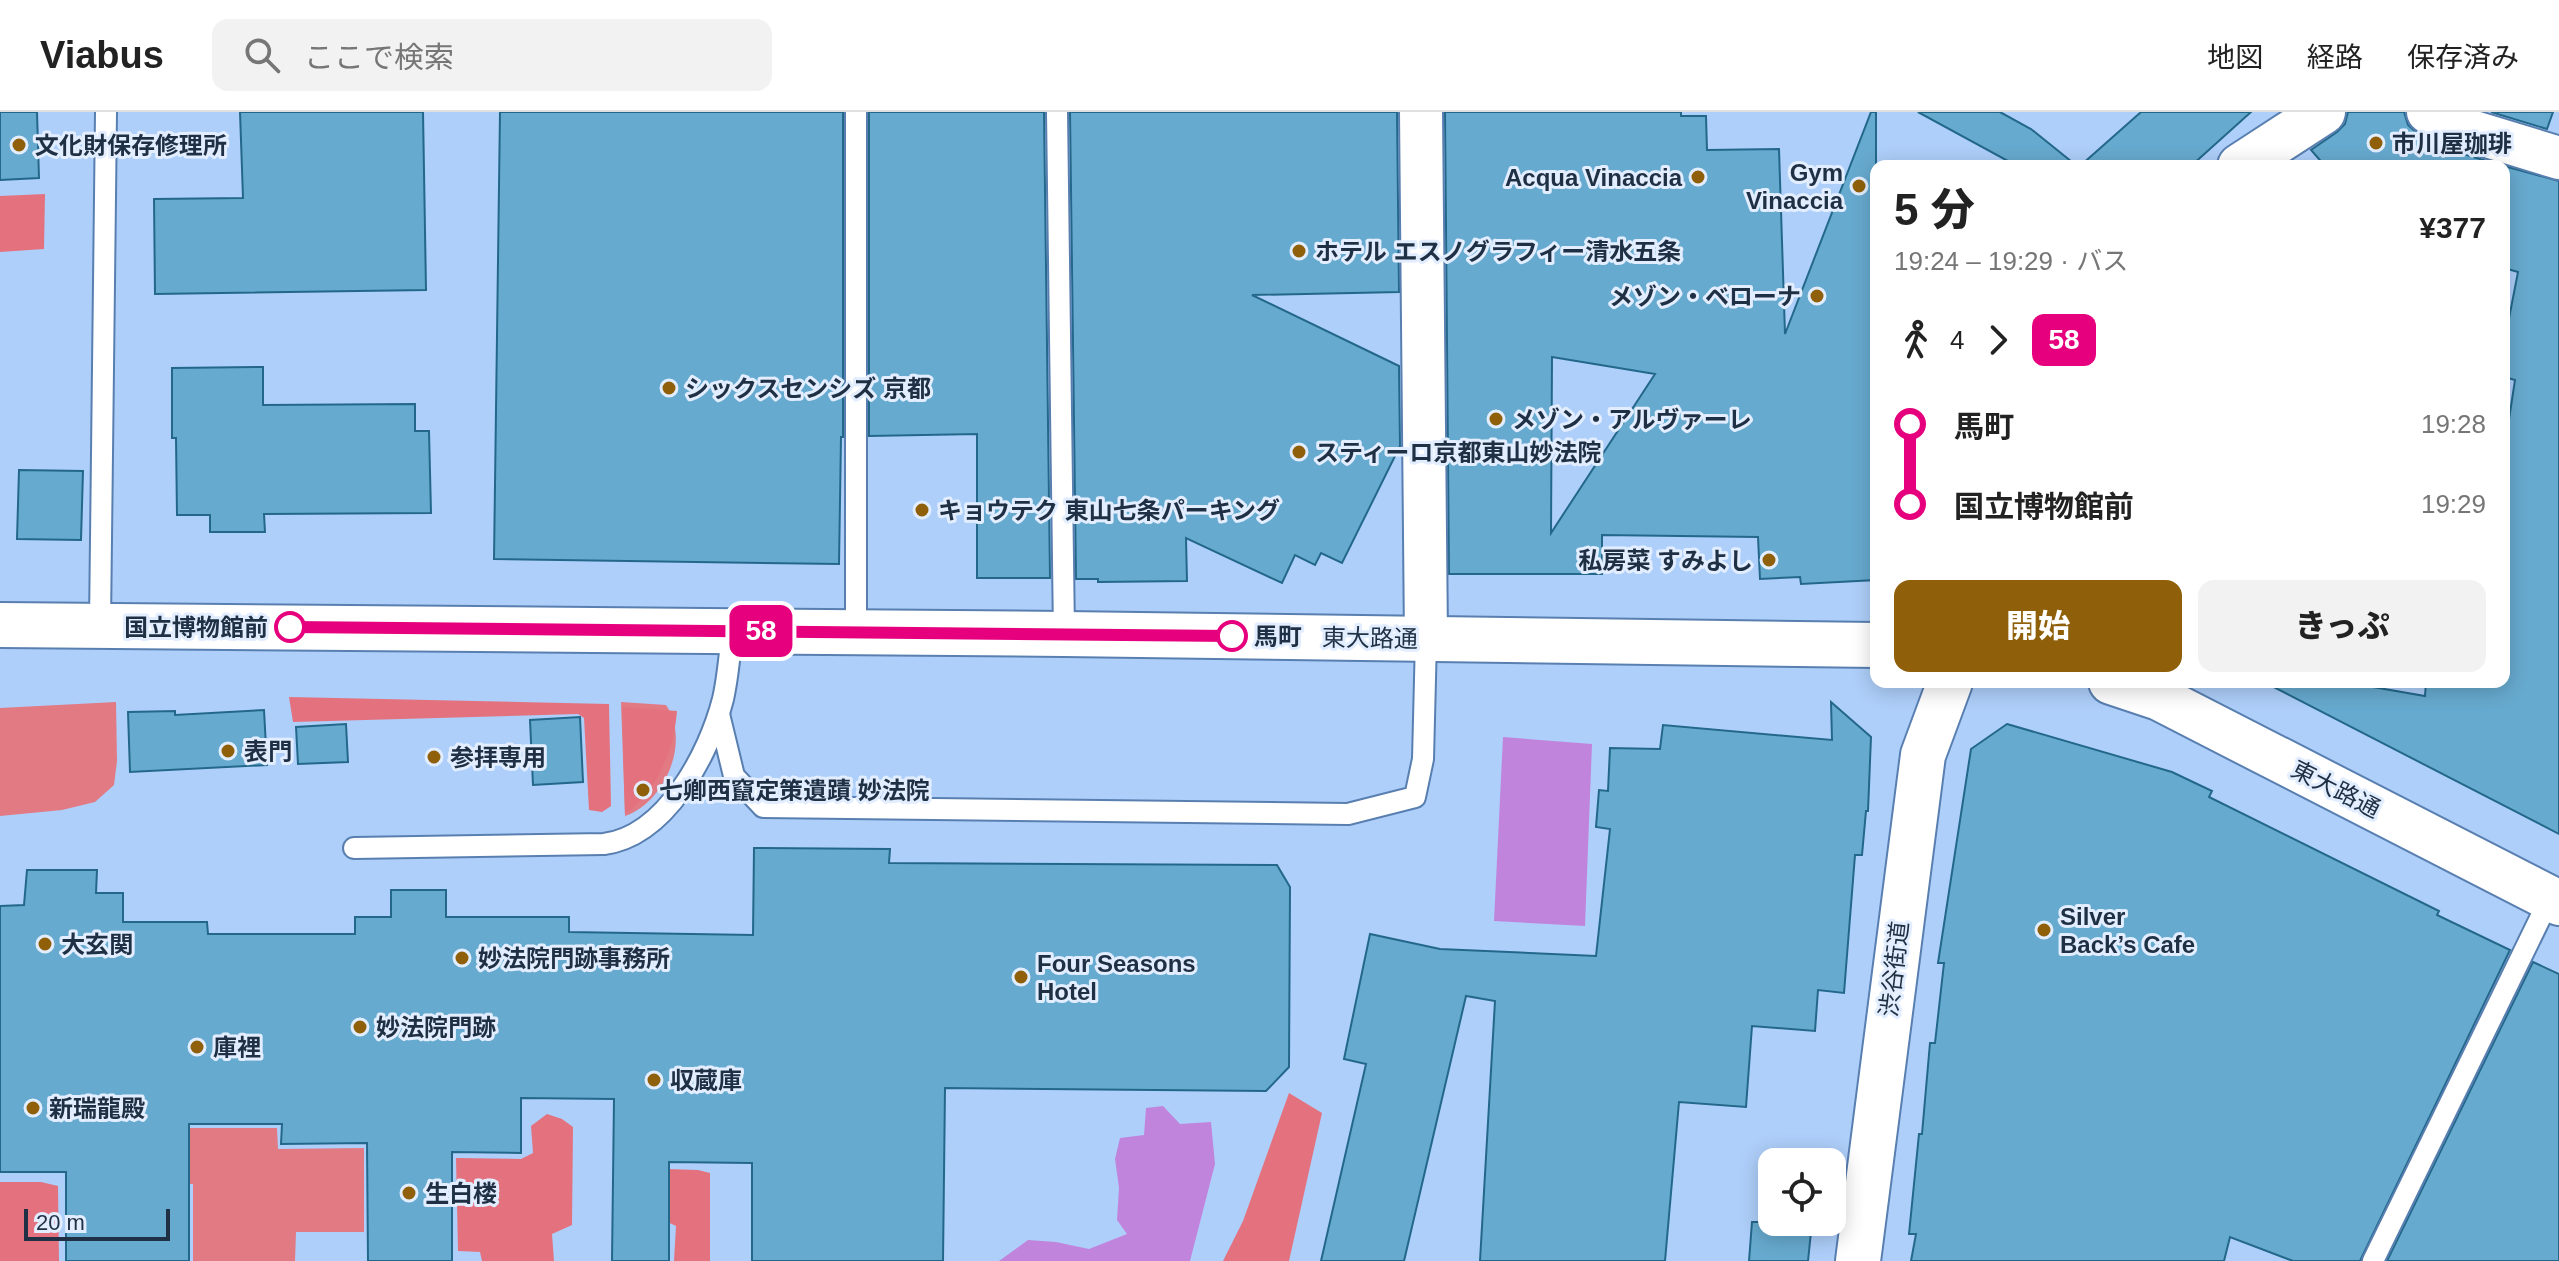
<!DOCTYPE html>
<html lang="ja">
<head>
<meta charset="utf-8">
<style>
  body { margin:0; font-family:Arial,"Noto Sans JP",sans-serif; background:#f2f2f2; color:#222; height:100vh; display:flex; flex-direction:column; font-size:30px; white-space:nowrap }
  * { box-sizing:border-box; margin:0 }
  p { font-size:26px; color:#767676 }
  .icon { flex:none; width:44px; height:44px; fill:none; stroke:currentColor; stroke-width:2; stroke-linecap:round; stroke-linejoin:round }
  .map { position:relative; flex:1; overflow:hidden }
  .sheet { position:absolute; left:1870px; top:48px; width:640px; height:528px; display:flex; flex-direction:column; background:#fff; border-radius:16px; box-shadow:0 4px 20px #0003 }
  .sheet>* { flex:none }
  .badge { padding:0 16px; border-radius:12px; font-size:28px; line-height:52px }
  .tools { position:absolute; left:1758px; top:1036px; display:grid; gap:16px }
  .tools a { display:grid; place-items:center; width:88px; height:88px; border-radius:16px; background:#fff; box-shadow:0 4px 20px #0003; font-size:40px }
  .scale { position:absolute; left:24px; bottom:20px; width:146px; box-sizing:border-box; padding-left:8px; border:4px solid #1f2f44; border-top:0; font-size:22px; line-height:28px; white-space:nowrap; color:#1f2f44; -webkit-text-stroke:6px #e2eeff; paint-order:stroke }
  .map>.badge { position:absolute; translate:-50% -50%; box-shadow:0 0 0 4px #fff }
  .legs { display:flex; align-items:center; gap:12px; height:88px; padding:0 24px; font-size:26px }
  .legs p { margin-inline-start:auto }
  .headline { display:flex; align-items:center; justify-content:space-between; height:136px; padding:0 24px }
  h1 { font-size:44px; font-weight:800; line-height:60px }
  .button { display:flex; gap:16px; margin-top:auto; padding:16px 24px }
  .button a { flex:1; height:92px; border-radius:16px; background:#8f6009; color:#fff; font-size:32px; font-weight:800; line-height:92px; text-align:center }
  .button a+a { background:#f2f2f2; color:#222 }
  ul { padding:0 24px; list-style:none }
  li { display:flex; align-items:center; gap:28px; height:80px; font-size:30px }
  li i { display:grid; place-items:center; width:12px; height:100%; margin:0 10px; background:currentColor }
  li i::after { content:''; width:20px; height:20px; margin:-10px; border:6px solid; border-radius:50%; background:#fff }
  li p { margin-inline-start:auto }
  li:first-child i { background:linear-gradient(#0000 50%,currentColor 0) }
  li:last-child i { background:linear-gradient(currentColor 50%,#0000 0) }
  header { display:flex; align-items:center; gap:48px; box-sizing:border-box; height:112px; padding:0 40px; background:#fff; border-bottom:2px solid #e0e0e0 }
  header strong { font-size:38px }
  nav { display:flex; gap:44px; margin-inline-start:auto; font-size:28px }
  .search { width:560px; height:72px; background:#f2f2f2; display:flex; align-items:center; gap:20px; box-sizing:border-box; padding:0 28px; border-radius:16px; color:#767676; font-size:30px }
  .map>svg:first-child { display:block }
  .green { fill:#e27a84 }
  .forest { fill:#e4727e }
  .water { fill:#c184dd }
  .building { fill:#67aacf; stroke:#23688b; stroke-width:2; fill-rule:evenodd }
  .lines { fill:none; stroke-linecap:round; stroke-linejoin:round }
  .service-casing { stroke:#587fb0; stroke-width:24 }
  .minor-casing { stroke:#587fb0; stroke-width:46 }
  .tertiary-casing { stroke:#587fb0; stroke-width:48 }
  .secondary-casing { stroke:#587fb0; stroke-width:48 }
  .service { stroke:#fff; stroke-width:20 }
  .minor { stroke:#fff; stroke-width:42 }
  .tertiary { stroke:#fff; stroke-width:44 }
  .secondary { stroke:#fff; stroke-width:44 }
  .line-1-casing { stroke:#fff; stroke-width:18 }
  .line-1 { stroke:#e6007e; stroke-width:12 }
  .poi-dot { fill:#8f6009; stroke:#e2eeff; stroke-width:3 }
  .stop-1-dot { fill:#fff; stroke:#e6007e; stroke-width:4 }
  .labels { text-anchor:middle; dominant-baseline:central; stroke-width:6; stroke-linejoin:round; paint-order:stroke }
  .poi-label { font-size:24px; font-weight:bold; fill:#1f2f44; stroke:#e2eeff; text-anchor:start }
  .stop-label { font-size:24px; font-weight:bold; fill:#1f2f44; stroke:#e2eeff; text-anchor:end }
  .street-label { font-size:24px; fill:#1f2f44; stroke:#e2eeff }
</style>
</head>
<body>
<header>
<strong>Viabus</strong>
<div class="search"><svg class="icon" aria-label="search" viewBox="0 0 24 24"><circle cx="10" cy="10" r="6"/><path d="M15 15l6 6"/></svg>ここで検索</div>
<nav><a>地図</a><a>経路</a><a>保存済み</a></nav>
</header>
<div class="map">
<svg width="2559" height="1149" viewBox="0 0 2559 1149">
  <rect width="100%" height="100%" fill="#aecffa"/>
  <g class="green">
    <polygon points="116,590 117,649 114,673 95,690 62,698 0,704 0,596"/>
    <path d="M621 590 666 593C691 630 665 690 625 704Z"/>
    <polygon points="123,1016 277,1016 278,1037 364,1036 364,1120 296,1120 295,1149 193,1149 193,1072 123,1071"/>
  </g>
  <g class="forest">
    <polygon points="45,82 44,137 0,140 0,84"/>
    <polygon points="289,585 609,592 611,694 602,700 589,698 584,606 578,602 293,610"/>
    <path d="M622 595 677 599C674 637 658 679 625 702Z"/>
    <polygon points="1289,981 1322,1001 1289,1149 1223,1149 1243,1109"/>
    <polygon points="547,1002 562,1007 573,1015 572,1113 552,1122 554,1149 482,1149 480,1140 458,1139 456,1046 521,1047 533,1041 531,1014"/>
    <polygon points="636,1056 698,1058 710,1061 710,1149 674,1149 676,1114 657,1105"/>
    <polygon points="0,1070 41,1070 58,1074 59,1149 0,1149"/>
  </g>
  <g class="water">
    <polygon points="1503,625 1592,632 1585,814 1494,809"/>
    <polygon points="1163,994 1180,1012 1211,1010 1215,1052 1190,1149 999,1149 1028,1128 1056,1130 1089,1137 1127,1122 1117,1108 1119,1076 1115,1047 1120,1026 1144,1023 1146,996"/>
  </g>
  <g class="building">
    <polygon points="0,0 37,0 39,66 0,68"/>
    <polygon points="240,0 423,0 426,178 155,182 154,87 243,86"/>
    <polygon points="500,0 843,0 843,325 841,325 839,452 494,447"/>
    <polygon points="869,0 1044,0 1050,466 977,466 977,322 869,324"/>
    <polygon points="1070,0 1397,0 1399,180 1252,183 1399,254 1400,334 1342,451 1321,441 1315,453 1295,443 1282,471 1186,426 1187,469 1098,470 1098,467 1076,467"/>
    <path d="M1445 0H1681V4H1706L1707 38 1779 37 1785 222 1871 0H1876V468L1801 472 1800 465 1760 467 1758 425 1602 423V462H1449ZM1552 245 1655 262 1551 421Z"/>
    <polygon points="1918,0 2000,0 2031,17 2077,54 2017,54"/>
    <polygon points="2141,0 2251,0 2191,54 2080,54"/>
    <polygon points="2348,0 2404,0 2408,13 2418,22 2457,40 2503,54 2325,54 2311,38 2337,20 2345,12"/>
    <polygon points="2491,0 2553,0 2547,17"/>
    <polygon points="2504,54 2559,69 2559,722 2264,570 2369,570 2367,574 2425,584 2426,570 2504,570 2504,340 2515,268 2504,265 2504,232 2518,160 2504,156"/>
    <polygon points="263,255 263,293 415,292 415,319 429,319 431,401 264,402 265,420 210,420 210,403 177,403 176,326 172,326 172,256"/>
    <polygon points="19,358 83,359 81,428 17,427"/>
    <polygon points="1831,590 1871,625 1868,699 1866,699 1862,743 1855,743 1844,881 1818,878 1815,919 1752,914 1746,995 1679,990 1665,1149 1480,1149 1495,889 1466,884 1404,1149 1321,1149 1366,952 1344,947 1370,822 1440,837 1596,844 1610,717 1596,715 1599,678 1608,679 1610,636 1660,637 1663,613 1832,628"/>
    <polygon points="264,598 267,653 130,660 128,600 175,599 175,603"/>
    <polygon points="580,605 583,670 533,673 530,608"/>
    <polygon points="346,612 348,650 298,652 296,615"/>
    <polygon points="2007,612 2172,660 2212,679 2209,685 2439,799 2437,803 2510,838 2360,1149 2293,1149 2230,1125 2224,1149 1911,1149 1916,1122 1909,1122 1919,1022 1922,1022 1930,931 1935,931 1944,851 1938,851 1971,637"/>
    <polygon points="754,736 890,737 889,751 1277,753 1290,775 1289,955 1266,979 945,976 943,1149 752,1149 752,1051 669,1050 669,1149 612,1149 614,987 521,986 521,1041 452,1040 452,1149 368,1149 367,1031 281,1032 282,1012 189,1012 189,1149 66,1149 66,1060 0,1060 0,794 24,793 27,758 97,758 96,781 123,781 123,810 207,810 208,822 355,822 355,805 391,805 391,778 446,778 446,805 569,805 569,820 753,823"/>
    <polygon points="2533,850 2559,862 2559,1149 2387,1149"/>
    <polygon points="1752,1110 1812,1110 1808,1149 1749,1149"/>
  </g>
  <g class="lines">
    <g class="service-casing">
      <g id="service">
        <polyline points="856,0 856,521"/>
        <polyline points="1057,0 1064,522"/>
        <polyline points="100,512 106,0"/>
        <polyline points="719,602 734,664 763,695 1348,702 1415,685 1423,647 1426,527"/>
        <path d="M354 736 604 732C666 724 709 642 723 587 728 565 730 542 732 519"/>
        <polyline points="2373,1149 2550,786"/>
      </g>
    </g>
    <g class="minor-casing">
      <g id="minor">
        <polyline points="1421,0 1426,527"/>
        <polyline points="2428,0 2464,17 2559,46"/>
      </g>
    </g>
    <g class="tertiary-casing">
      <polyline id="tertiary" points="2240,54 2323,0"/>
    </g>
    <g class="secondary-casing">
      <g id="secondary">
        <polyline points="0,513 1064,522 1876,533"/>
        <polyline points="2111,570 2159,586 2559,791"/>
        <polyline points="1858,1149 1923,643 1950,570"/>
      </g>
    </g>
    <use href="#service" class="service"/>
    <use href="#minor" class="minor"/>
    <use href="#tertiary" class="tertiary"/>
    <use href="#secondary" class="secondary"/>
  </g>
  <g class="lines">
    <g class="line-1-casing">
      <polyline id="line-1" points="290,515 1232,524"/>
    </g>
    <use href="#line-1" class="line-1"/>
  </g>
  <g class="poi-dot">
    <circle cx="2376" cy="31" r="8"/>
    <circle cx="19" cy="33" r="8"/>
    <circle cx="1698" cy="65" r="8"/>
    <circle cx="1859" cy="74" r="8"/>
    <circle cx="1299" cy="139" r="8"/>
    <circle cx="1817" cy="184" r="8"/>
    <circle cx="669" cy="276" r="8"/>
    <circle cx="1496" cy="307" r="8"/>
    <circle cx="1299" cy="340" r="8"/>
    <circle cx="922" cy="398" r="8"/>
    <circle cx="1769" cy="448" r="8"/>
    <circle cx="228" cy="639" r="8"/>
    <circle cx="434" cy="645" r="8"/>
    <circle cx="643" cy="678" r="8"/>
    <circle cx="2044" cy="818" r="8"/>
    <circle cx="45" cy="832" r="8"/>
    <circle cx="462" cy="846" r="8"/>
    <circle cx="1021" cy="865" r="8"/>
    <circle cx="360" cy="915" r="8"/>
    <circle cx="197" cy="935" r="8"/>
    <circle cx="654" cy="968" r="8"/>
    <circle cx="33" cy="996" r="8"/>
    <circle cx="409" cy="1081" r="8"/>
  </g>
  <g class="stop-1-dot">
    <circle cx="290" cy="515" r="14"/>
    <circle cx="1232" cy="524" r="14"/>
  </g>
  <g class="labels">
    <g class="poi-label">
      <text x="2392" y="31">市川屋珈琲</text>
      <text x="35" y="33">文化財保存修理所</text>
      <text x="1843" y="60" text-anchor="end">Gym<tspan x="1843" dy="28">Vinaccia</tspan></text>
      <text x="1682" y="65" text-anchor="end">Acqua Vinaccia</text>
      <text x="1315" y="139">ホテル エスノグラフィー清水五条</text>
      <text x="1801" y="184" text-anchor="end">メゾン・ベローナ</text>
      <text x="685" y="276">シックスセンシズ 京都</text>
      <text x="1512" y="307">メゾン・アルヴァーレ</text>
      <text x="1315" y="340">スティーロ京都東山妙法院</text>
      <text x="938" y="398">キョウテク 東山七条パーキング</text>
      <text x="1753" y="448" text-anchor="end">私房菜 すみよし</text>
      <text x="244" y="639">表門</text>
      <text x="450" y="645">参拝専用</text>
      <text x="659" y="678">七卿西竄定策遺蹟 妙法院</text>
      <text x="2060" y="804">Silver<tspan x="2060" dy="28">Back’s Cafe</tspan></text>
      <text x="61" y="832">大玄関</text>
      <text x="478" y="846">妙法院門跡事務所</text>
      <text x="1037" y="851">Four Seasons<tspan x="1037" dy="28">Hotel</tspan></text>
      <text x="376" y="915">妙法院門跡</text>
      <text x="213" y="935">庫裡</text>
      <text x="670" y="968">収蔵庫</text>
      <text x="49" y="996">新瑞龍殿</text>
      <text x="425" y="1081">生白楼</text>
    </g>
    <g class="stop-label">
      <text x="268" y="515">国立博物館前</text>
      <text x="1254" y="524" text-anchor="start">馬町</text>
    </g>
    <g class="street-label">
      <text transform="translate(1370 526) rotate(1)">東大路通</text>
      <text transform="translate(2336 677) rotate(27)">東大路通</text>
      <text transform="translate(1894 857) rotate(-83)">渋谷街道</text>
    </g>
  </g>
</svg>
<div class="tools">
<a><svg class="icon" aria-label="locate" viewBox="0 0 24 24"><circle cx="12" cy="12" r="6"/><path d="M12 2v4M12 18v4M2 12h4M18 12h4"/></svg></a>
</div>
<div class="scale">20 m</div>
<b class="badge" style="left:761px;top:519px;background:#e6007e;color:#fff">58</b>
<section class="sheet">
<div class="headline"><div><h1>5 分</h1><p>19:24 – 19:29 · バス</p></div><b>¥377</b></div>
<div class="legs"><svg class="icon" aria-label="walk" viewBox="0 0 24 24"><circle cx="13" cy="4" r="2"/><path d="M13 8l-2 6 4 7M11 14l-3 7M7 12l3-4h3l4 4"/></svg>4<svg class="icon" aria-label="forward" viewBox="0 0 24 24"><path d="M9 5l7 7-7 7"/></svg><b class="badge" style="background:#e6007e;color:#fff">58</b></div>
<ul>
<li><i style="color:#e6007e"></i><b>馬町</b><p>19:28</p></li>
<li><i style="color:#e6007e"></i><b>国立博物館前</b><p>19:29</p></li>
</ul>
<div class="button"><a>開始</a><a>きっぷ</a></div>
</section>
</div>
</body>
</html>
